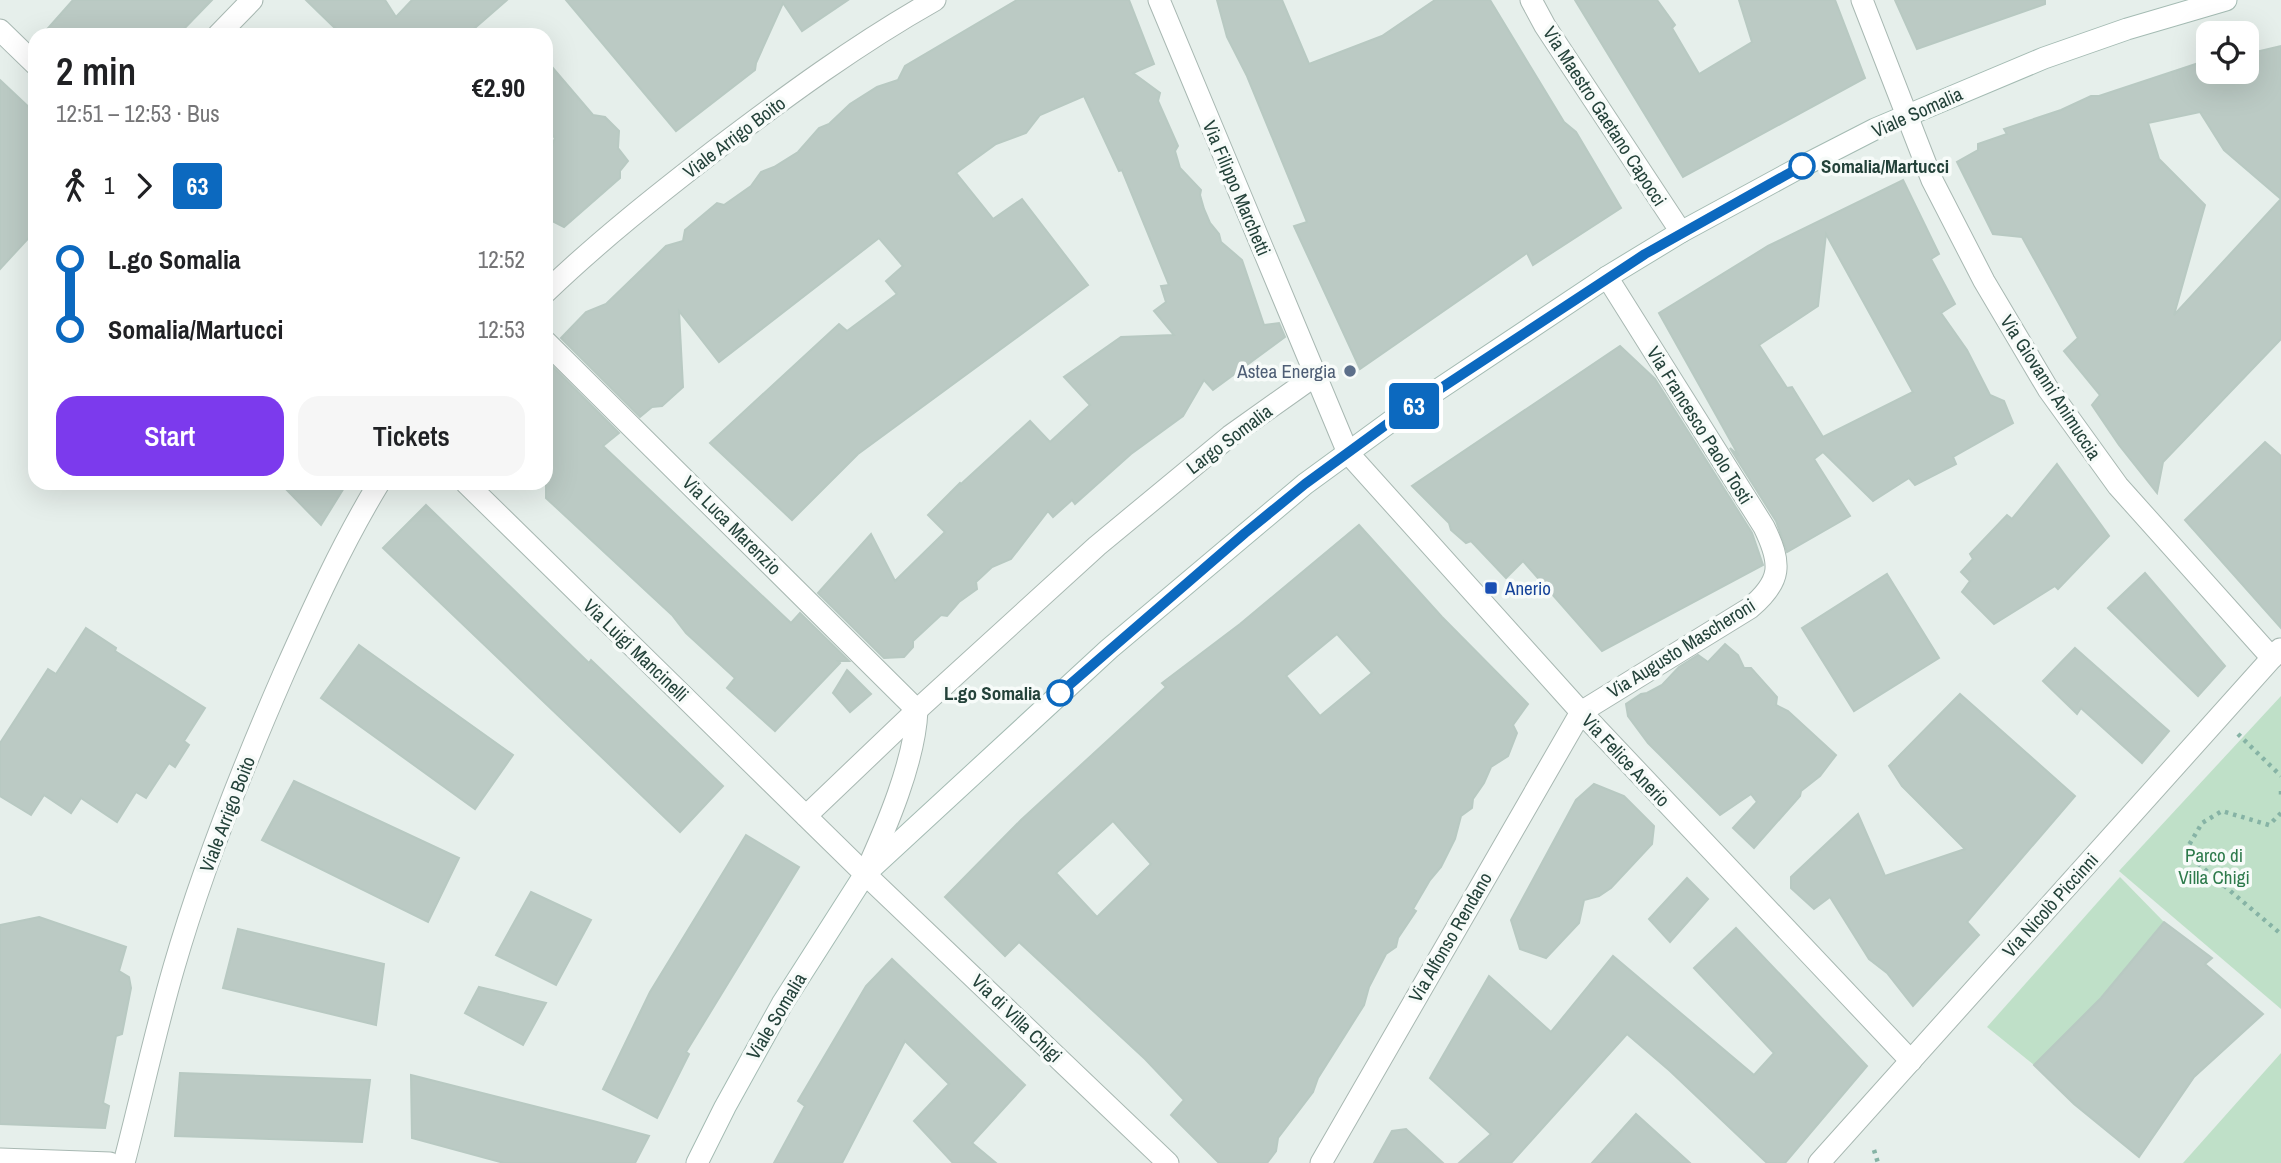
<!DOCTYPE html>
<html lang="en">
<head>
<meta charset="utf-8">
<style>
  body { margin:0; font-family:"Archivo Narrow",sans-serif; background:#f6f6f6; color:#202124; height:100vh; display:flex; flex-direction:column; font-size:26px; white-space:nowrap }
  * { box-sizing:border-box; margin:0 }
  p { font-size:23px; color:#757577 }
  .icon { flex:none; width:38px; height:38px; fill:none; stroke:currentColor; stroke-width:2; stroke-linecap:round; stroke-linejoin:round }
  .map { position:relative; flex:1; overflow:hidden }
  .side { position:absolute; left:28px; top:28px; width:525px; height:462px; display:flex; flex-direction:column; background:#fff; border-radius:21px; box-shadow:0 7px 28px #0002 }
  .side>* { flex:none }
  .badge { padding:0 14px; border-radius:5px; font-size:24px; line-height:46px }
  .buttons { position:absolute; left:2196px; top:21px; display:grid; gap:14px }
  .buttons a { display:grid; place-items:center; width:63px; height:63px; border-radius:14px; background:#fff; box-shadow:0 7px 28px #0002; font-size:35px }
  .map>.badge { position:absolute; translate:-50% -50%; box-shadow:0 0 0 4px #fff }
  .legs { display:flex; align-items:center; gap:10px; height:77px; padding:0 28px; font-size:23px }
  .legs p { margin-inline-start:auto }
  .summary { display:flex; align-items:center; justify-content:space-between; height:119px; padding:0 28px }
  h1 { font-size:38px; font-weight:600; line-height:52px }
  .cta { display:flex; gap:14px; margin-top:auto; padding:14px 28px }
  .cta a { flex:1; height:80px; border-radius:21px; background:#7c3aed; color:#fff; font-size:28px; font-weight:600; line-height:80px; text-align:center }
  .cta a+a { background:#f6f6f6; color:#202124 }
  ul { padding:0 28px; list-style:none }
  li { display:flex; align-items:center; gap:24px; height:70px; font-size:26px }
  li i { display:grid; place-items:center; width:10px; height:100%; margin:0 9px; background:currentColor }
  li i::after { content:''; width:18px; height:18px; margin:-9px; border:5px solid; border-radius:50%; background:#fff }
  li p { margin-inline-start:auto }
  li:first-child i { background:linear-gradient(#0000 50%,currentColor 0) }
  li:last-child i { background:linear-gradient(currentColor 50%,#0000 0) }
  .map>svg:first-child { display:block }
  .green { fill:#bfe0c8 }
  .building { fill:#bbcac4; stroke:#b8c9c2; stroke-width:2; fill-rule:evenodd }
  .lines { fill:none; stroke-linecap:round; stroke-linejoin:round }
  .minor-casing { stroke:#a8b8b2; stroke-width:23 }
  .secondary-casing { stroke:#a4bbb3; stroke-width:23 }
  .path { stroke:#86b3a5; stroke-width:4.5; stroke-dasharray:3.5 5; stroke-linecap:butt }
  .minor { stroke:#fff; stroke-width:21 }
  .secondary { stroke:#fff; stroke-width:21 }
  .line-1-casing { stroke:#fff; stroke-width:16 }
  .line-1 { stroke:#0c69bf; stroke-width:10 }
  .stop-1-dot { fill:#fff; stroke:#0c69bf; stroke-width:3.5 }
  .service-dot { fill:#5c6f8a; stroke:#f7fbf9; stroke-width:2.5 }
  .transit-dot { fill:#1a4fb4; stroke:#f7fbf9; stroke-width:2.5 }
  .labels { text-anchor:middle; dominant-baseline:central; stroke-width:7; stroke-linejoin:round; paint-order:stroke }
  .street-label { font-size:19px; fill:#24423a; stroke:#f7fbf9 }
  .stop-label { font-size:19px; font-weight:bold; fill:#24423a; stroke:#f7fbf9; text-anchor:start }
  .service-label { font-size:19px; fill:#4e5e75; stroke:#f7fbf9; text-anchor:end }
  .transit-label { font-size:19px; fill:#164399; stroke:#f7fbf9; text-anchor:start }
  .park-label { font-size:19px; fill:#2d7a4b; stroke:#f7fbf9 }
</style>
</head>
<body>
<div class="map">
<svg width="2281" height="1163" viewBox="0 0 2281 1163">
  <rect width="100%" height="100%" fill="#e6efeb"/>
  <g class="green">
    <polygon points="2281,696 2281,1009 2119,871"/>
    <polygon points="2120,877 2164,922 2100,999 2034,1065 1987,1027"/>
    <polygon points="2281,1053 2281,1163 2183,1163"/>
  </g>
  <g class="building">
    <polygon points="73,0 212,0 178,35 42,35"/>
    <polygon points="306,0 385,0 396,17 412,0 507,0 469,33 463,35 342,35"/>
    <polygon points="566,0 848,0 802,31 783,3 756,63 755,70 676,131"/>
    <polygon points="1017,0 1129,0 1154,64 1133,73 1160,93 1158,101 1178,146 1175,151 1180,168 1201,190 1200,195 1204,209 1210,223 1219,234 1221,242 1242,260 1264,325 1279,323 1285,337 1213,390 1204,380 1183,416 1131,454 1075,504 1072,500 1053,517 1048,511 1011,559 992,567 976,582 977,589 959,602 947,616 941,615 913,641 913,647 904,657 884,658 818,593 871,534 895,581 945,532 928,515 960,483 961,484 1030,421 1050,442 1090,405 1064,377 1121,337 1174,335 1154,311 1166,302 1161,286 1169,285 1122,170 1119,171 1084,96 1040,115 1026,133 996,144 956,173 993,219 1022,199 1088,285 858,454 792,520 710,443 839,324 847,331 897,294 886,281 903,266 879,238 719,362 679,311 683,387 662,406 652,407 640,417 561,338 586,312 606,304 666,246 683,241 685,230 717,203 724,205 751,186 761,172 774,167 798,152 819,128 829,124 850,104 877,87 898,80 905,66"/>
    <polygon points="1217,0 1282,0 1309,64 1382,36 1435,0 1490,0 1564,122 1576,132 1621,208 1533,265 1527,253 1360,369 1294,226 1307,222 1247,76 1227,37"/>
    <polygon points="1575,0 1657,0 1675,25 1672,28 1699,74 1752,42 1739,0 1835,0 1865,78 1683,177"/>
    <polygon points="1895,0 2045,0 2045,4 1917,49"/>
    <path d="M2281 46V339L2163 462 2157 493 2119 445 2092 405 2100 395 2064 351 2078 338 2022 237 1993 234 1957 162 1978 150V144L2007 134 2004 129 2061 110 2091 96H2099L2208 60V72H2247V54ZM2200 112 2224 150 2281 199 2174 315 2205 205 2159 159 2148 123Z"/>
    <polygon points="546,60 593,115 605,117 619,131 618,148 628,161 620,171 620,178 564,227 546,218 546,160 555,138 546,129"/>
    <polygon points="0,80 35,113 35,231 0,269"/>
    <path d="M1903 180 1939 254 1931 259 1955 304 1941 313 1967 350 1990 395 2004 401 2013 423 1953 457 1956 464 1915 485 1909 478 1873 501 1823 452 1814 459 1850 516 1787 552 1776 521 1730 448 1739 456 1659 313 1768 246ZM1826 234 1913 392 1823 437 1792 387 1787 388 1759 345 1818 306Z"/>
    <polygon points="1620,346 1655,379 1752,533 1763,565 1602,651 1523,561 1506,578 1471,541 1466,543 1451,530 1449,523 1412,486"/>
    <polygon points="546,360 619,433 603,446 791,623 800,613 849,661 838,661 840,663 775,731 727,688 735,678 686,633 672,615 546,498"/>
    <polygon points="2265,442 2281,456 2281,628 2185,520"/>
    <polygon points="2057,464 2109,536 2058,589 2055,586 1994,624 1962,592 1970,581 1961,572 1973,559 1970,554 2007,515 2012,519"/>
    <polygon points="280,483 347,483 321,525"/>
    <polygon points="426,505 589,663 591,660 723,786 680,832 383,548"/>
    <path d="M1359 525 1442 617 1528 704 1513 725 1517 733 1508 756 1491 767 1484 783 1473 799 1472 808 1461 816 1455 839 1441 867 1430 880 1413 909 1416 911 1398 938 1396 947 1386 954 1369 987 1364 1005 1318 1078 1313 1092 1278 1138 1276 1151 1267 1163H1219L1171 1115 1184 1100 1145 1059 1019 942 1005 956 945 897 1021 820 1166 687 1162 683 1240 624ZM1337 634 1372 673 1320 716 1286 676ZM1113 821 1151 864 1097 917 1056 873Z"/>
    <polygon points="2145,573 2225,666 2198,696 2108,608"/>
    <polygon points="1887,574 1939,658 1854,711 1802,628"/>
    <polygon points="86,628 116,648 115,651 205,708 184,741 189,745 175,767 169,763 146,798 136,792 117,822 81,798 71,813 44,795 31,815 0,796 0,743 48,669 56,674"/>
    <polygon points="1725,644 1738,655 1744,668 1751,668 1777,697 1776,705 1788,711 1836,755 1820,776 1801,791 1800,796 1754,848 1733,828 1757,802 1751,794 1720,815 1648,743 1628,716 1626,704 1641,694 1647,693 1662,685 1679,667 1698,655 1708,662"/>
    <polygon points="359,645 513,755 475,809 321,698"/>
    <polygon points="2075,648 2169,731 2142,763 2081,708 2077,714 2043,681"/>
    <polygon points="847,670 871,694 850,712 833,693"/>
    <polygon points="1960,694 2075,796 1967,922 1979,935 1913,1006 1887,973 1869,959 1830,897 1814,909 1791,888 1791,877 1858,814 1885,876 1965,849 1902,786 1889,766"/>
    <polygon points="294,781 459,858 428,922 262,840"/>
    <polygon points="1594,784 1624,796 1654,826 1652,844 1611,888 1599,896 1584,900 1579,923 1546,958 1520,949 1511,920 1576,800"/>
    <polygon points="746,835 799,867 686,1052 689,1054 657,1118 603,1089 650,992"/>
    <polygon points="1687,878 1708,899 1670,942 1649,919"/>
    <polygon points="531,892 591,920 556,985 496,955"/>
    <polygon points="39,917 126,947 119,971 129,977 131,988 122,1034 116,1036 103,1103 109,1106 105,1128 0,1124 0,925"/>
    <polygon points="2164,922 2212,958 2205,964 2263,1014 2194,1077 2139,1157 2074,1104 2034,1065 2101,998"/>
    <polygon points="1736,928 1867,1066 1785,1163 1767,1163 1670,1071 1627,1034 1511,1163 1459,1163 1491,1134 1430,1078 1489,976 1551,1032 1613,956 1754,1075 1774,1053 1694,968"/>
    <polygon points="238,929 384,964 376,1025 223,988"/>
    <polygon points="892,959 1025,1085 972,1143 996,1163 953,1163 914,1121 949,1084 905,1041 842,1163 774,1163 805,1106 798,1101 866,986"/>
    <polygon points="479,987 546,1003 523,1045 465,1013"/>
    <polygon points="180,1073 370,1080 362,1142 175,1136"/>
    <polygon points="411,1075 597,1122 649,1136 635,1163 504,1163 412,1138"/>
    <polygon points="1636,1114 1690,1163 1592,1163"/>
    <polygon points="1406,1129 1443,1163 1374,1163 1392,1131"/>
  </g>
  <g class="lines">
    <g class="minor-casing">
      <g id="minor">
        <polyline points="1159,0 1348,453 1581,712 1911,1061"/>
        <polyline points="1531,0 1545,26 1681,232"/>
        <polyline points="1862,0 1932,180 1984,281 2048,389 2118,486 2272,658"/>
        <polyline points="0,30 35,64"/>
        <polyline points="218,35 252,0"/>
        <path d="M546 292C599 241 656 196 714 151 785 97 857 44 935 0"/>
        <polyline points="546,342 917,710"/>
        <polyline points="466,483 865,874 1168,1163"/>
        <polyline points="806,816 917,710 1097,546 1230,436 1316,375"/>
        <path d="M865 874C886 828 915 761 917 710"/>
        <polyline points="0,1159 110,1163"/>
        <path d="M124 1163C141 1098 155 1032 174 967 203 867 242 769 284 673 313 608 342 544 379 483"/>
        <path d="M1321 1163 1581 712 1750 608C1782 581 1782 564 1764 527L1607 277"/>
        <polyline points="1819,1163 2280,649"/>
      </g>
    </g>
    <g class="secondary-casing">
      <polyline id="secondary" points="697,1163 725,1107 782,1004 865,874 1109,649 1305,484 1394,419 1607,277 1681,232 1797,169 1875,129 2044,58 2127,29 2226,0"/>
    </g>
    <g class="path">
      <polyline points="2238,734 2281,776"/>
      <polyline points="2281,791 2281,797"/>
      <polyline points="2281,813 2269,825 2222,811 2202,823 2189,845 2195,861 2281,934"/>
      <polyline points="1874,1150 1878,1163"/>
    </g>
    <use href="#minor" class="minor"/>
    <use href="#secondary" class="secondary"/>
  </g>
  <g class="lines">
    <g class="line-1-casing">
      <polyline id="line-1" points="1060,693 1245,533 1305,484 1394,419 1645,254 1802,166"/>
    </g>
    <use href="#line-1" class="line-1"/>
  </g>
  <g class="stop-1-dot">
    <circle cx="1802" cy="166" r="12"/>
    <circle cx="1060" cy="693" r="12"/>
  </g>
  <circle class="service-dot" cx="1350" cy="371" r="7"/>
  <rect class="transit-dot" x="1484" y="581" width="14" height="14" rx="3.5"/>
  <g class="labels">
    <g class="street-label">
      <text transform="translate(1917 112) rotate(-24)">Viale Somalia</text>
      <text transform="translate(1605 116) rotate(57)">Via Maestro Gaetano Capocci</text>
      <text transform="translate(734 137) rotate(-37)">Viale Arrigo Boito</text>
      <text transform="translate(1237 188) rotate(67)">Via Filippo Marchetti</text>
      <text transform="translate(2051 387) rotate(57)">Via Giovanni Animuccia</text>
      <text transform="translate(1700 425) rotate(58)">Via Francesco Paolo Tosti</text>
      <text transform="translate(1229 439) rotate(-37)">Largo Somalia</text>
      <text transform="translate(732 525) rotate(45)">Via Luca Marenzio</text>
      <text transform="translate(1681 648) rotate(-32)">Via Augusto Mascheroni</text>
      <text transform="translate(636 650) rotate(44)">Via Luigi Mancinelli</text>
      <text transform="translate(1626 760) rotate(47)">Via Felice Anerio</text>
      <text transform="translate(227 814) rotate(-69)">Viale Arrigo Boito</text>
      <text transform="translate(2050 905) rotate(-48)">Via Nicolò Piccinni</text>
      <text transform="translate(1450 937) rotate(-60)">Via Alfonso Rendano</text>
      <text transform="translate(776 1016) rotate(-59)">Viale Somalia</text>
      <text transform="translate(1017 1018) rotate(44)">Via di Villa Chigi</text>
    </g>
    <g class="stop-label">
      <text x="1821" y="166">Somalia/Martucci</text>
      <text x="1041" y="693" text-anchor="end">L.go Somalia</text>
    </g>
    <g class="service-label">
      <text x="1336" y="371">Astea Energia</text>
    </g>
    <g class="transit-label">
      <text x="1505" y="588">Anerio</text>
    </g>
    <g class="park-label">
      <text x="2214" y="855">Parco di<tspan x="2214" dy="22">Villa Chigi</tspan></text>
    </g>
  </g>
</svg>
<div class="buttons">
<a><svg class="icon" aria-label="locate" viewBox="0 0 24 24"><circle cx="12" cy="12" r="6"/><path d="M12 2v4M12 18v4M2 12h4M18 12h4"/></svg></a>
</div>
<b class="badge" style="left:1414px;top:406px;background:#0c69bf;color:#fff">63</b>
<section class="side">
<div class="summary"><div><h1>2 min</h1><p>12:51 – 12:53 · Bus</p></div><b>€2.90</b></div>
<div class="legs"><svg class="icon" aria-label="walk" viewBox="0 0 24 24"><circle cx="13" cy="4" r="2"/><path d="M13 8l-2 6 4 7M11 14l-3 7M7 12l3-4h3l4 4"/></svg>1<svg class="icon" aria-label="forward" viewBox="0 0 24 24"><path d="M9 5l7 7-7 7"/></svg><b class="badge" style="background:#0c69bf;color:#fff">63</b></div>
<ul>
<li><i style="color:#0c69bf"></i><b>L.go Somalia</b><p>12:52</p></li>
<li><i style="color:#0c69bf"></i><b>Somalia/Martucci</b><p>12:53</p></li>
</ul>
<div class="cta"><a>Start</a><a>Tickets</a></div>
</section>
</div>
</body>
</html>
